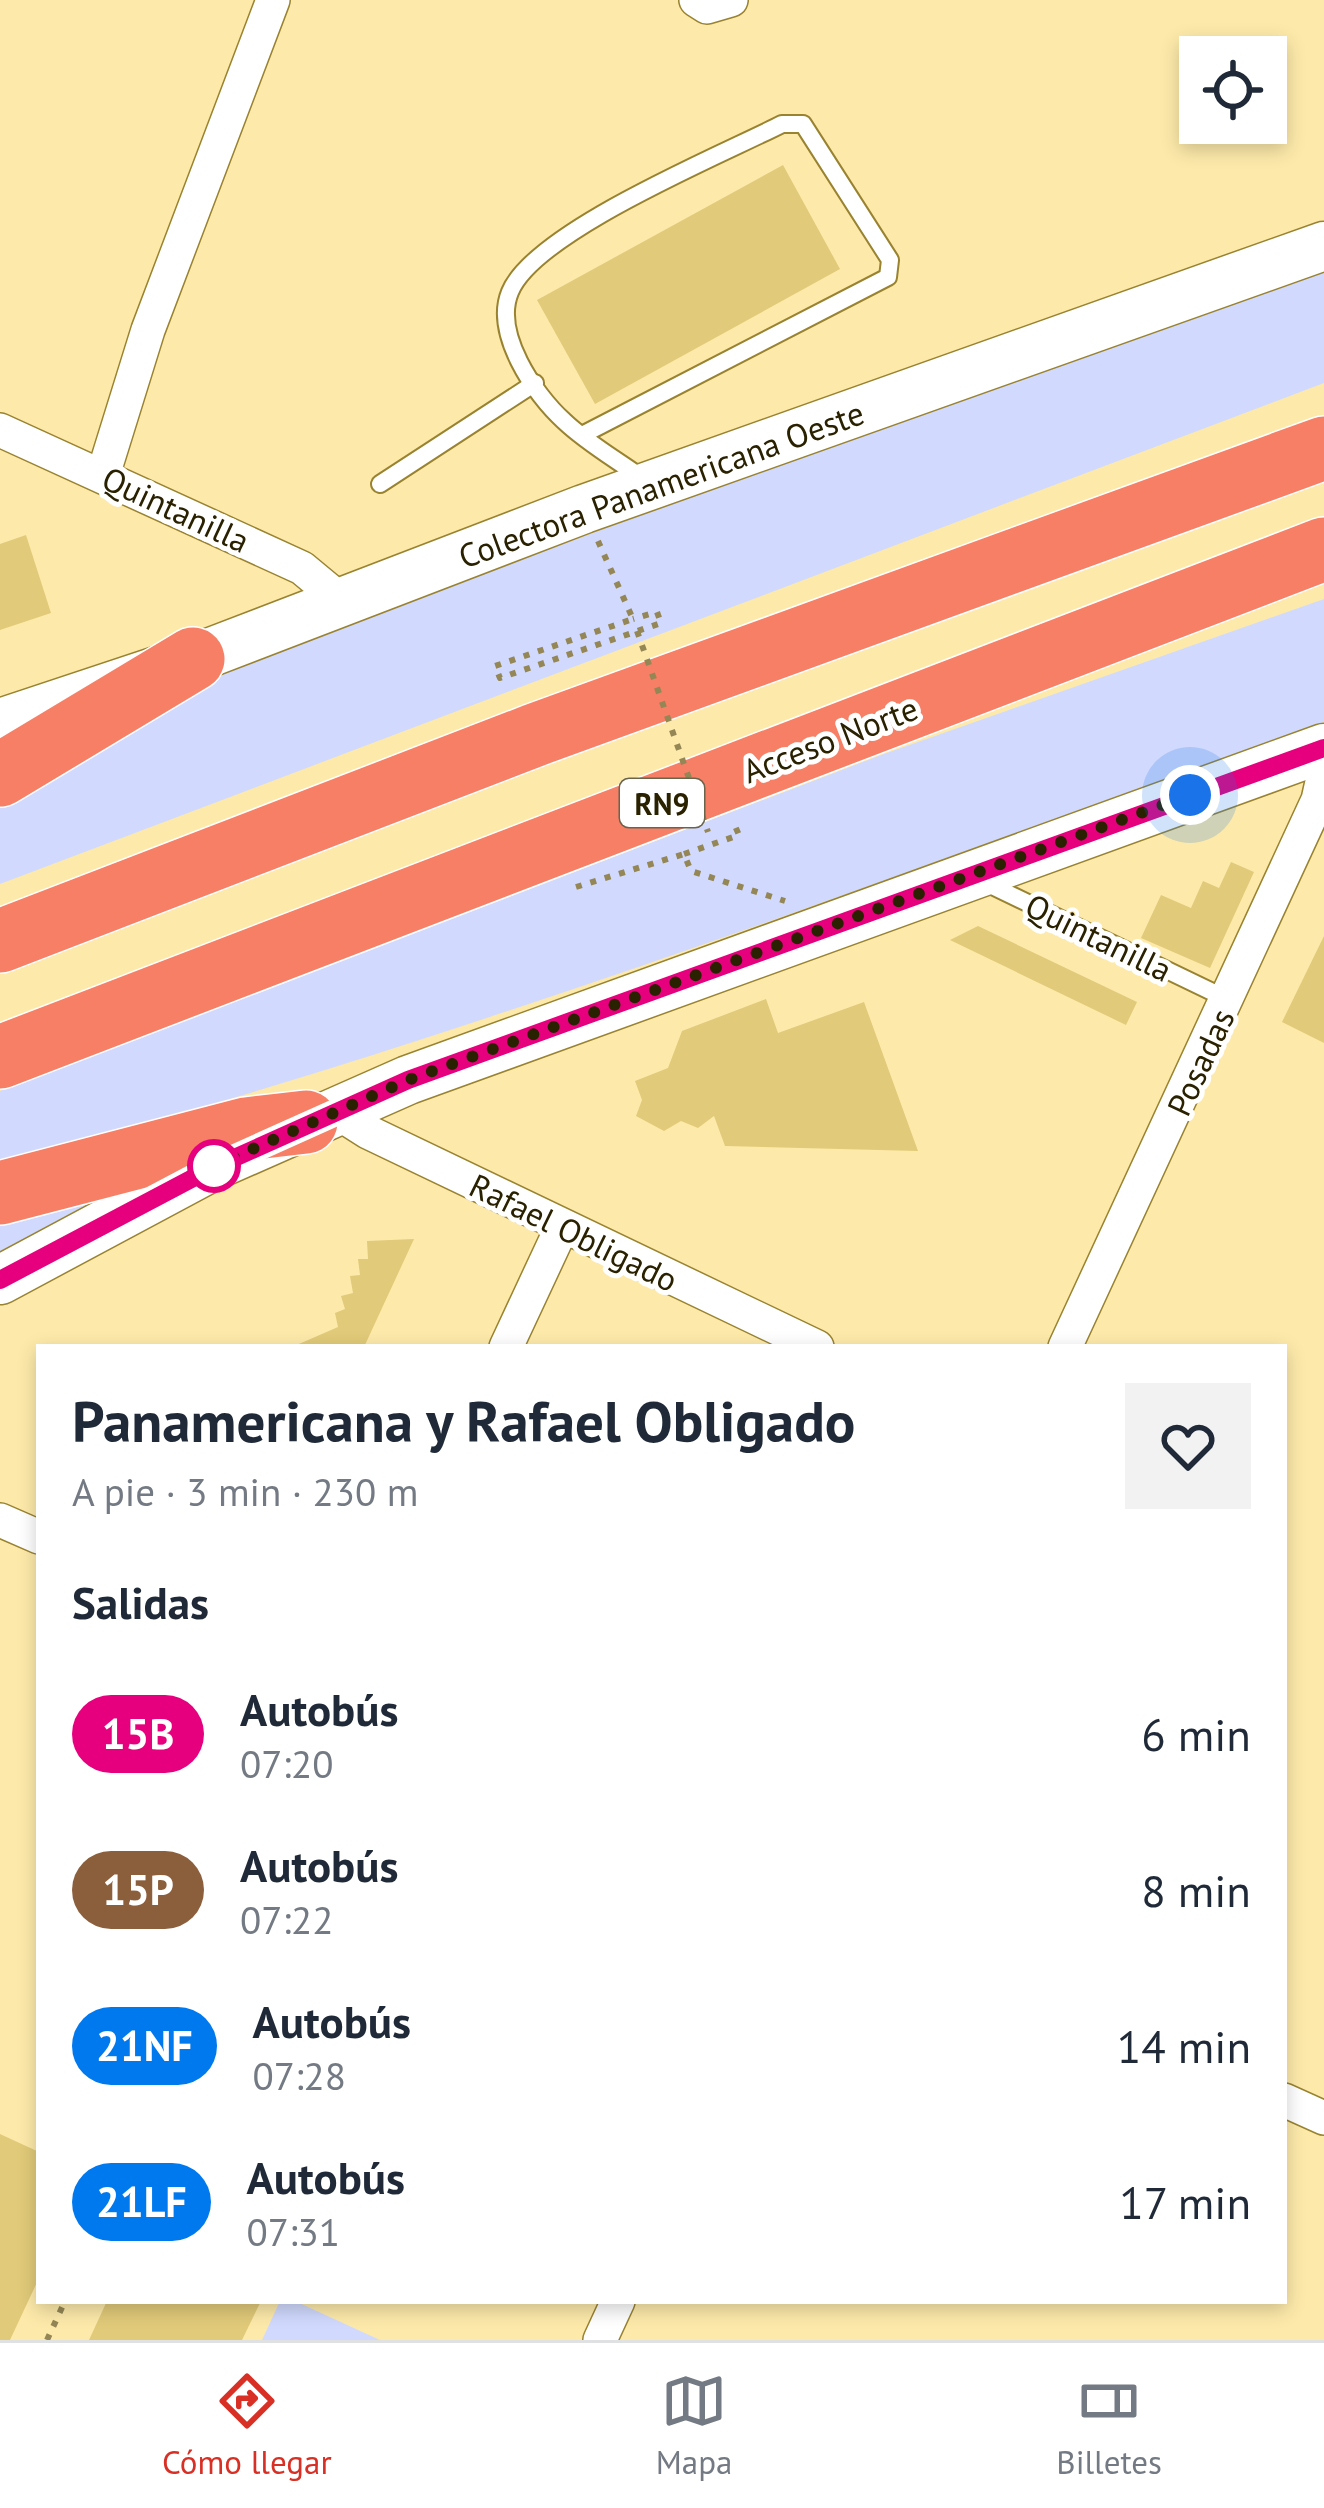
<!DOCTYPE html>
<html lang="es">
<head>
<meta charset="utf-8">
<style>
  body { margin:0; font-family:"PT Sans",sans-serif; background:#f2f2f3; color:#1f2937; height:100vh; display:flex; flex-direction:column; font-size:45px; white-space:nowrap }
  * { box-sizing:border-box; margin:0 }
  p { font-size:39px; color:#747a83 }
  .icon { flex:none; width:66px; height:66px; fill:none; stroke:currentColor; stroke-width:2; stroke-linecap:round; stroke-linejoin:round }
  .map { position:relative; flex:1; overflow:hidden }
  .panel { position:absolute; left:36px; top:1344px; width:1251px; height:960px; display:flex; flex-direction:column; background:#fff; border-radius:0px; box-shadow:0 6px 18px #0003 }
  .panel>* { flex:none }
  .badge { padding:0 24px; border-radius:39px; font-size:42px; line-height:78px }
  .controls { position:absolute; left:1179px; top:36px; display:grid; gap:24px }
  .controls a { display:grid; place-items:center; width:108px; height:108px; border-radius:0px; background:#fff; box-shadow:0 6px 18px #0003; font-size:60px }
  .you { position:absolute; width:60px; height:60px; margin:-30px; border:9px solid #fff; border-radius:50%; background:#1a73e8; box-shadow:0 0 0 18px #1a73e833 }
  .map>.badge { position:absolute; translate:-50% -50%; box-shadow:0 0 0 6px #fff }
  h2 { padding:0 36px; font-size:45px; line-height:108px }
  .round { display:grid; place-items:center; flex:none; width:126px; height:126px; border-radius:0px; background:#f2f2f3 }
  .headline { display:flex; align-items:center; justify-content:space-between; height:204px; padding:0 36px }
  h1 { font-size:57px; font-weight:600; line-height:90px }
  ul { padding:0; list-style:none }
  li { display:flex; align-items:center; gap:36px; height:156px; padding:0 36px }
  li div { flex:1 }
  li b { display:block; font-size:45px }
  li em { font-style:normal }
  li .badge { min-width:132px; font-weight:700; text-align:center }
  .tab-bar { display:flex; justify-content:space-around; align-items:center; height:168px; border-top:3px solid #e0e1e3; background:#fff; font-size:33px; color:#747a83 }
  .tab-bar a { display:grid; justify-items:center; gap:6px }
  .tab-bar .on { color:#d93025 }
  .map>svg:first-child { display:block }
  .green { fill:#d1dafe }
  .building { fill:#e1ca79 }
  .lines { fill:none; stroke-linecap:round; stroke-linejoin:round }
  .lane-casing { stroke:#998330; stroke-width:20 }
  .street-casing { stroke:#998330; stroke-width:36 }
  .secondary-casing { stroke:#998330; stroke-width:51 }
  .highway-casing { stroke:#fff; stroke-width:66 }
  .path { stroke:#948655; stroke-width:6; stroke-dasharray:6 9; stroke-linecap:butt }
  .lane { stroke:#fff; stroke-width:16 }
  .street { stroke:#fff; stroke-width:33 }
  .secondary { stroke:#fff; stroke-width:48 }
  .highway { stroke:#f67f65; stroke-width:63 }
  .path-bridge { stroke:#948655; stroke-width:6; stroke-dasharray:6 9; stroke-linecap:butt }
  .line-casing { stroke:#fff; stroke-width:27 }
  .line { stroke:#e6007e; stroke-width:18 }
  .walk { stroke:#2a2100; stroke-width:12; stroke-dasharray:0 21.6 }
  .stop-dot { fill:#fff; stroke:#e6007e; stroke-width:6 }
  .labels { text-anchor:middle; dominant-baseline:central; stroke-width:10; stroke-linejoin:round; paint-order:stroke }
  .shield { fill:#fff; stroke:#6a644c; stroke-width:3 }
  .shield-label { font-size:30px; font-weight:bold; fill:#2a2100 }
  .street-label { font-size:33px; fill:#2a2100; stroke:#fff }
</style>
</head>
<body>
<div class="map">
<svg width="1324" height="2340" viewBox="0 0 1324 2340">
  <rect width="100%" height="100%" fill="#fdeaaa"/>
  <g class="green">
    <polygon points="1324,261 1324,383 0,884 0,802 155,704 272,646 466,580"/>
    <path d="M1324 599V722C886 879 450 1045 0 1164V1091L881 755Z"/>
    <polygon points="181,1159 0,1256 0,1213"/>
    <polygon points="280,2301 295,2301 380,2340 262,2340"/>
  </g>
  <g class="building">
    <polygon points="783,165 840,269 595,404 537,300"/>
    <polygon points="26,535 51,613 0,630 0,544"/>
    <polygon points="1231,862 1254,872 1210,968 1141,938 1161,895 1191,908 1203,881 1219,888"/>
    <polygon points="978,926 1137,1002 1126,1025 950,940"/>
    <polygon points="1324,936 1324,1043 1282,1022"/>
    <polygon points="766,999 778,1033 864,1002 918,1151 725,1146 714,1116 698,1128 681,1121 664,1131 636,1116 642,1100 635,1081 668,1068 682,1031"/>
    <polygon points="414,1239 364,1347 292,1347 338,1327 335,1313 345,1309 341,1296 353,1293 350,1276 360,1275 358,1259 368,1259 367,1241"/>
    <polygon points="0,2134 39,2152 39,2278 10,2340 0,2340"/>
    <polygon points="107,2301 261,2301 242,2340 89,2340"/>
  </g>
  <g class="lines">
    <g class="lane-casing">
      <g id="lane">
        <path d="M582 435 888 277 890 260 803 124H782C721 155 534 232 510 292 493 333 534 394 564 421 588 444 619 461 646 481"/>
        <polyline points="380,484 535,383"/>
        <polyline points="982,881 1229,1000"/>
      </g>
    </g>
    <g class="street-casing">
      <g id="street">
        <polyline points="696,0 707,7 731,0"/>
        <polyline points="0,430 302,568 343,602"/>
        <polyline points="103,475 148,330 273,0"/>
        <polyline points="335,1111 368,1132 817,1347"/>
        <polyline points="506,1347 562,1227"/>
        <polyline points="1065,1347 1318,800 1324,773"/>
        <polyline points="0,1520 39,1537"/>
        <polyline points="1284,2100 1324,2118"/>
        <polyline points="600,2340 618,2301"/>
      </g>
    </g>
    <g class="secondary-casing">
      <g id="secondary">
        <polyline points="0,723 193,659 584,509 1324,246"/>
        <polyline points="0,1280 211,1167 408,1080 1324,748"/>
      </g>
    </g>
    <g class="highway-casing">
      <g id="highway">
        <polyline points="0,775 193,659"/>
        <polyline points="0,941 535,735 1324,448"/>
        <polyline points="0,1057 1324,549"/>
        <polyline points="0,1193 246,1129 306,1122"/>
      </g>
    </g>
    <g class="path">
      <polyline points="598,541 633,619 495,666 500,678 661,623 657,612 633,619"/>
      <polyline points="684,854 739,835 735,826"/>
      <polyline points="576,887 684,854 691,871 785,901"/>
      <polyline points="47,2340 65,2301"/>
    </g>
    <use href="#lane" class="lane"/>
    <use href="#street" class="street"/>
    <use href="#secondary" class="secondary"/>
    <use href="#highway" class="highway"/>
    <polyline class="path-bridge" points="637,631 708,832"/>
  </g>
  <g class="lines">
    <g class="line-casing">
      <polyline id="line" points="0,1280 212,1168 408,1080 1324,748"/>
    </g>
    <use href="#line" class="line"/>
    <polyline class="walk" points="214,1166 408,1080 1190,795"/>
  </g>
  <circle class="stop-dot" cx="214" cy="1166" r="24"/>
  <g class="labels">
    <rect class="shield" x="620" y="779" width="84" height="48" rx="9"/>
    <g class="shield-label">
      <text x="662" y="803">RN9</text>
    </g>
    <g class="street-label">
      <text transform="translate(661 484) rotate(-20)">Colectora Panamericana Oeste</text>
      <text transform="translate(176 509) rotate(25)">Quintanilla</text>
      <text transform="translate(830 739) rotate(-21)">Acceso Norte</text>
      <text transform="translate(1099 937) rotate(26)">Quintanilla</text>
      <text transform="translate(1200 1062) rotate(-65)">Posadas</text>
      <text transform="translate(574 1232) rotate(26)">Rafael Obligado</text>
    </g>
  </g>
</svg>
<div class="controls">
<a><svg class="icon" aria-label="locate" viewBox="0 0 24 24"><circle cx="12" cy="12" r="6"/><path d="M12 2v4M12 18v4M2 12h4M18 12h4"/></svg></a>
</div>
<div class="you" style="left:1190px;top:795px"></div>
<section class="panel">
<div class="headline"><div><h1>Panamericana y Rafael Obligado</h1><p>A pie · 3 min · 230 m</p></div><a class="round"><svg class="icon" aria-label="heart" viewBox="0 0 24 24"><path d="M12 20l-8-8c-3-5 5-10 8-4 3-6 11-1 8 4z"/></svg></a></div>
<h2>Salidas</h2>
<ul>
<li><span class="badge" style="background:#e6007e;color:#fff">15B</span><div><b>Autobús</b><p>07:20</p></div><em>6 min</em></li>
<li><span class="badge" style="background:#8b5e3c;color:#fff">15P</span><div><b>Autobús</b><p>07:22</p></div><em>8 min</em></li>
<li><span class="badge" style="background:#0079ef;color:#fff">21NF</span><div><b>Autobús</b><p>07:28</p></div><em>14 min</em></li>
<li><span class="badge" style="background:#0079ef;color:#fff">21LF</span><div><b>Autobús</b><p>07:31</p></div><em>17 min</em></li>
</ul>
</section>
</div>
<nav class="tab-bar">
<a class="on"><svg class="icon" aria-label="directions" viewBox="0 0 24 24"><path d="M12 3l9 9-9 9-9-9zM9 14v-3h6M13 9l2 2-2 2"/></svg>Cómo llegar</a>
<a><svg class="icon" aria-label="map" viewBox="0 0 24 24"><path d="M3 6l6-2 6 2 6-2v14l-6 2-6-2-6 2zM9 4v14M15 6v14"/></svg>Mapa</a>
<a><svg class="icon" aria-label="tickets" viewBox="0 0 24 24"><path d="M3 7h18v10H3zM15 7v10"/></svg>Billetes</a>
</nav>
</body>
</html>
